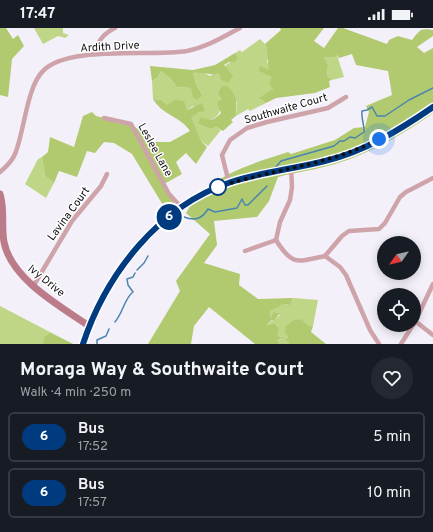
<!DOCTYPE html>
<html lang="en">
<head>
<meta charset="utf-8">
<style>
  body { margin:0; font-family:Overpass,sans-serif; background:#242831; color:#f1f3f6; height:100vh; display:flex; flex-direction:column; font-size:15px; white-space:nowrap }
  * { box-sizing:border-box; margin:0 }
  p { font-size:13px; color:#9ea1a6 }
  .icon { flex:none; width:22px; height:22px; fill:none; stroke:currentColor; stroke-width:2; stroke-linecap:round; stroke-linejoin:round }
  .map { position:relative; height:316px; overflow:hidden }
  .details { display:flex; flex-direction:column; background:#171b24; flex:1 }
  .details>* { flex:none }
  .badge { padding:0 8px; border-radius:13px; font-size:14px; line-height:26px }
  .needle { width:26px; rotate:236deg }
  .buttons { position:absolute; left:377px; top:208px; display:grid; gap:8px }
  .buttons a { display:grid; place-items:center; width:44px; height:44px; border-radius:50%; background:#171b24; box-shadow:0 2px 10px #0003; font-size:20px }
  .you { position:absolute; width:20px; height:20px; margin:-10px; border:3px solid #fff; border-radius:50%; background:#1a73e8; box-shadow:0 0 0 6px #1a73e833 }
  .map>.badge { position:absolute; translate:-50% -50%; box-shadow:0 0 0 2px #fff }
  .round { display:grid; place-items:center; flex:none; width:42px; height:42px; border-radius:21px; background:#242831 }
  .summary { display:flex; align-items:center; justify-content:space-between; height:68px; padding:0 20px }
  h1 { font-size:19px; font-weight:700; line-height:30px }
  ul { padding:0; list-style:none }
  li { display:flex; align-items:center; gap:12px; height:50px; margin:0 8px 6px; padding:0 12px; border:2px solid #363941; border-radius:6px }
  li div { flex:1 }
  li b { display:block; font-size:15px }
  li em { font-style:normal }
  li .badge { min-width:44px; font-weight:700; text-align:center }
  .status { display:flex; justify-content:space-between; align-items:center; height:28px; padding:0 20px; background:#171b24; direction:ltr }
  .status svg { height:11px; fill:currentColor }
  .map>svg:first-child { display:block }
  .green { fill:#c0d687 }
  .forest { fill:#b1c96f }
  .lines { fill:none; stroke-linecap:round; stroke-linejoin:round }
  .stream { stroke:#4985af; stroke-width:1.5 }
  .street { stroke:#cfa3aa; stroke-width:4.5 }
  .secondary { stroke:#bc7b88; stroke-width:7 }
  .line-casing { stroke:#fff; stroke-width:9 }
  .line { stroke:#003b80; stroke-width:6 }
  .walk { stroke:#100e11; stroke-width:4; stroke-dasharray:0 7.2 }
  .stop-dot { fill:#fff; stroke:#003b80; stroke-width:2 }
  .labels { text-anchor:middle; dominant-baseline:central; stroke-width:3; stroke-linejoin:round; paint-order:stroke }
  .street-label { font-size:11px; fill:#100e11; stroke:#fff }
</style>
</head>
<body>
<div class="status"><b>17:47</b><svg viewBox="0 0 49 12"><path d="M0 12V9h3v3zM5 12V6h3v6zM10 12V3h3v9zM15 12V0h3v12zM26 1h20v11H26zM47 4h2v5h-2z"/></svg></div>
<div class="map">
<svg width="433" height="316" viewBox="0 0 433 316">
  <rect width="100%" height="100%" fill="#f3f0f9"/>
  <g class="green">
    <polygon points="34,0 63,0 63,5 69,7 65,10 58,8 43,16"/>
    <path d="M260 11 265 16 269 27 267 33 272 49 273 61 260 71 266 75 250 83 248 81 236 88 237 74 222 71C220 91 216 90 198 96L210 101 217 99 221 102 208 118C198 112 193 100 190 90L199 84 193 78 187 82 167 77 162 72 153 71 152 53 157 50 161 43 170 50 177 59 192 60 202 67 196 56 193 45 202 44 210 48 238 29 235 25 240 22 242 24Z"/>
    <polygon points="337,27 344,49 332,52 327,47 328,37 324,29"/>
    <polygon points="42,129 45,148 54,155 46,170 25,156 38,131"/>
    <polygon points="293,270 318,272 313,298 309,298 300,291 297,292 287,310 291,313 288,316 279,316 278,312 281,311 282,308 278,308 279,300 274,295 272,297 266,297 280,287 277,284 275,285 271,290 270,283 283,275 287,277 291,275"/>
    <polygon points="0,278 73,316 0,316"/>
  </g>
  <g class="forest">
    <polygon points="0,0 6,0 13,11 18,7 24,18 12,31 8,69 0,67"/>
    <path d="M280 0H324L314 13 324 20 338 0H343L387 16 389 12 398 8 412 12C420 2 420 0 433 2V8L417 19 424 25 433 20V85C408 103 379 120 350 131 327 140 302 143 278 149L269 173 257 189 214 193 217 217 204 235 240 246 239 257 258 271 293 270 290 277 283 276 270 283 271 290 274 284 280 285 274 292H272L266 297H271L274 295 279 300 278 308 284 309 278 312 279 316H255L209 279 194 298 191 316H148L180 263 176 253 210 206 186 185C190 179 193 171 198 167 223 144 257 134 288 124L291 126 335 112 354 100 365 99 369 84 366 78 392 67 388 43 356 37 352 26 339 30 337 27 334 29H324L328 37 327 47 332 52 329 53 330 59 315 65 276 70 266 75 259 70 273 61 269 56 272 49 259 43 260 38 269 42C267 32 269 26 265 16L281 2Z"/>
    <path d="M235 25 238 29 235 34H229L224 37 233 48 228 55 221 52 219 45C209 48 203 44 193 45L196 56 202 67 197 72 193 69 191 60 177 59 170 50 161 43 157 50 152 53 150 38 193 42 215 37Z"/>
    <path d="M222 58H227C239 69 236 74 236 88L231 92 233 94 223 103 217 99 210 101 198 96 201 89C211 94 214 92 221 85L217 75 222 71 218 66Z"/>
    <path d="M153 71 162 72 167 77 175 72 184 73 187 82 202 75 205 83 199 84 191 90C197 100 197 111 207 119L196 136 186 125 176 134 182 146 164 156 181 179 172 192 132 126 114 115 104 114 95 125 87 123 77 149 59 143 54 155 45 148 42 129 48 124 50 109 74 119 83 88 92 84 96 88 131 96 155 114H170L190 103C180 88 162 87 153 71Z"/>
    <polygon points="301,291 309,298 313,298 311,304 326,316 288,316 290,313 286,313 288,308 285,304 286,298 294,292"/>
    <polygon points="50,305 73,316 43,316 44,310"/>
  </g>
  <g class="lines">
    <g class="stream">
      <path d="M275 140 281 133 334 118 340 113H344L350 109 355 110 364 104C365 99 361 91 362 83L367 82 372 79 377 88H385L409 72 433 60"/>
      <path d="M184 189C195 193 202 191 208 181L215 184 237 180 242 171 245 177H248L267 158"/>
      <polyline points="137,242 144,235 148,228"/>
      <path d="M115 294C124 283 124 271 133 264L128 257 127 251 133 249 135 245"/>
      <polyline points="97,316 97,312 106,308 109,301"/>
    </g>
    <g class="street">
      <path d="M94 26C97 14 104 5 115 0"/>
      <polyline points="104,90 131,96 169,166 181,179"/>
      <path d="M291 139 292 159 290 172 280 194 276 212C292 238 297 234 325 228L340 239 346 247 370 302 379 316"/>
      <path d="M0 144C6 139 12 133 15 126 24 105 27 58 43 43 67 17 152 29 187 23 207 19 223 9 240 0"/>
      <polyline points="229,155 222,127 230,112 247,100 267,94 328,80 346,69"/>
      <polyline points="245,223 276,212"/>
      <polyline points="325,228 342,208 349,203 379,201 385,195 400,169 406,164 433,150"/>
      <polyline points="34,257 72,193 101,158 107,146"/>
      <polyline points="415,293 433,307"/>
      <polyline points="414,296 433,256"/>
      <polyline points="401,316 413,297"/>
    </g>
    <g class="secondary">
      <path d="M0 166C5 181 1 198 4 214 11 251 60 278 89 298"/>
      <path d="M83 316C106 246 158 182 228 155 259 143 293 141 325 133 364 124 401 101 433 79"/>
    </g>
  </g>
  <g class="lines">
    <g class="line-casing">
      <path id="line" d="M83 316C106 246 159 178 231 154 262 144 294 141 325 133 364 124 401 101 433 79"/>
    </g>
    <use href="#line" class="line"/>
    <path class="walk" d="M218 159C272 141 328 138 379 111"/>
  </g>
  <circle class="stop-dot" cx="218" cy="159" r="8"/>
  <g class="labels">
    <g class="street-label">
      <text transform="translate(110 19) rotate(-3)">Ardith Drive</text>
      <text transform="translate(286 81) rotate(-16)">Southwaite Court</text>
      <text transform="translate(155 122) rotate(61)">Leslee Lane</text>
      <text transform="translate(69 186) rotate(-54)">Lavina Court</text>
      <text transform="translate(46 253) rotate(39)">Ivy Drive</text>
    </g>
  </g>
</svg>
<div class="buttons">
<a><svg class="needle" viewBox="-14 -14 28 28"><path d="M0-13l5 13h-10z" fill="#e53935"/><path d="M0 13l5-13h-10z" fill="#9ea1a6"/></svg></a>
<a><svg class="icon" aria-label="locate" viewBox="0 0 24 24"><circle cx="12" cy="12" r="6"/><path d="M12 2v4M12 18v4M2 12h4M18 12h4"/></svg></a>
</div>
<div class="you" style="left:379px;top:111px"></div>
<b class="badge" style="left:169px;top:189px;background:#003b80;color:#fff">6</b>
</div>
<section class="details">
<div class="summary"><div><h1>Moraga Way &amp; Southwaite Court</h1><p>Walk · 4 min · 250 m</p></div><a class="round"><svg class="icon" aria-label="heart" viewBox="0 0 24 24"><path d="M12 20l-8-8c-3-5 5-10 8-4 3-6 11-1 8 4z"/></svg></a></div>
<ul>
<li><span class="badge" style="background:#003b80;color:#fff">6</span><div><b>Bus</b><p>17:52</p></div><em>5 min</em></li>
<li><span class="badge" style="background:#003b80;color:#fff">6</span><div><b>Bus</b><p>17:57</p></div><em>10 min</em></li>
</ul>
</section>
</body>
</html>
